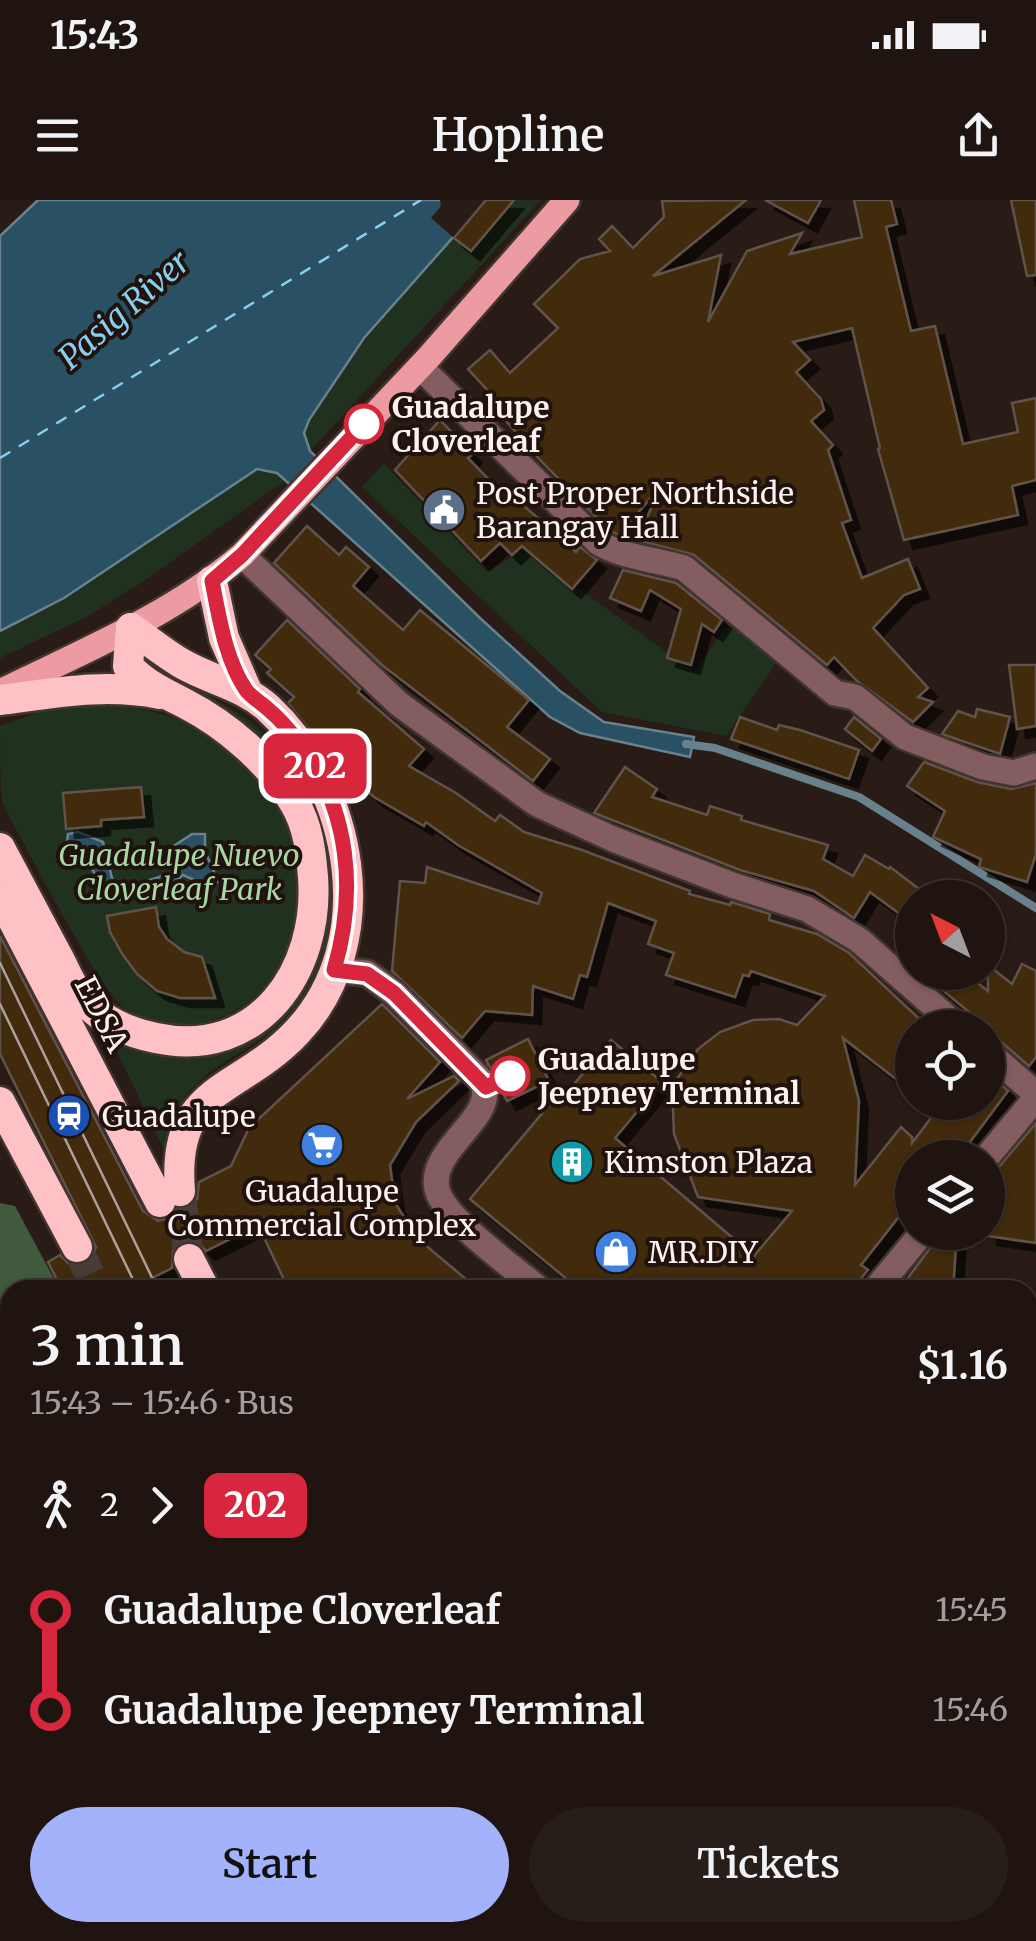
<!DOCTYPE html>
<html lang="en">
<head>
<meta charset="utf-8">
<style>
  body { margin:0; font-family:Merriweather,serif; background:#271d19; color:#f1f3f6; height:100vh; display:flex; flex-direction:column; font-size:38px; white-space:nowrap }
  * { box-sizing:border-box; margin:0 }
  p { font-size:32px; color:#a19e9f }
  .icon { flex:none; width:55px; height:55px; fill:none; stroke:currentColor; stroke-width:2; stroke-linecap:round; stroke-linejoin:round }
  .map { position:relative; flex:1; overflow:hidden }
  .drawer { position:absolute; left:0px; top:1080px; width:1038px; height:662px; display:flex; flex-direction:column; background:#1f1410; border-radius:30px 30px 0 0; box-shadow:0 2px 8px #0004,0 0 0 2px #3c3330 }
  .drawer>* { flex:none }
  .badge { padding:0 20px; border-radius:15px; font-size:35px; line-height:65px }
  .needle { width:65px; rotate:318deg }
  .fabs { position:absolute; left:895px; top:680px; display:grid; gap:20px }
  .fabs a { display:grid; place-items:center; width:110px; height:110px; border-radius:50%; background:#1f1410; box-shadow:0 2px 8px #0004,0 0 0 2px #3c3330; font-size:50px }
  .map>.badge { position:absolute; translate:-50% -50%; box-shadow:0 0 0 5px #fff }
  .legs { display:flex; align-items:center; gap:15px; height:110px; padding:0 30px; font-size:32px }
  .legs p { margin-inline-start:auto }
  .summary { display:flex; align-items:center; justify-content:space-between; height:170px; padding:0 30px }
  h1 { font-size:55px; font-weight:600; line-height:75px }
  .action { display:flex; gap:20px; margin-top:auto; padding:20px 30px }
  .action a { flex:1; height:115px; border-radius:60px; background:#a4b2fc; color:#111; font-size:40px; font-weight:600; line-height:115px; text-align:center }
  .action a+a { background:#271d19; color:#f1f3f6 }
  ul { padding:0 30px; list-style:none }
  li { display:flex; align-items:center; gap:35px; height:100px; font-size:38px }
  li i { display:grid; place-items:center; width:15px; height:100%; margin:0 12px; background:currentColor }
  li i::after { content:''; width:25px; height:25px; margin:-12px; border:8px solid; border-radius:50%; background:#1f1410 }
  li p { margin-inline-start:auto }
  li:first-child i { background:linear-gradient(#0000 50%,currentColor 0) }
  li:last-child i { background:linear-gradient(currentColor 50%,#0000 0) }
  .status { display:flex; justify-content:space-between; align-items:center; height:70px; padding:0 50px; background:#1f1410; direction:ltr }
  .status svg { height:28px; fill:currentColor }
  header { display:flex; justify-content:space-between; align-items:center; height:130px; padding:0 30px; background:#1f1410; font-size:45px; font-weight:600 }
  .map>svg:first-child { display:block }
  .green { fill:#21311f }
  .forest { fill:#415a3e }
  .water { fill:#295163; stroke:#69818d; stroke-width:2.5 }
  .pier { fill:#291b16 }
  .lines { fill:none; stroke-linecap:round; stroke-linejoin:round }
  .stream { stroke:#69818d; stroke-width:8 }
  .ferry { stroke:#88cfef; stroke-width:2.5; stroke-dasharray:12 10; stroke-linecap:butt }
  .building { fill:#432910; stroke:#605348; stroke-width:2.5; filter:url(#shadow) }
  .highway-tunnel { stroke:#493b37; stroke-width:30; stroke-dasharray:30 15; stroke-linecap:butt }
  .minor-casing { stroke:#423530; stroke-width:30 }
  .major-casing { stroke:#423530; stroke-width:30 }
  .highway-casing { stroke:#423530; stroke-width:35 }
  .minor { stroke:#845d61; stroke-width:25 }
  .major { stroke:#ec9ba3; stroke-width:25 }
  .highway { stroke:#fdc1c6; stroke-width:30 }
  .tram { stroke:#aca09c; stroke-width:2.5 }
  .line-1-casing { stroke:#fff; stroke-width:22 }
  .line-1 { stroke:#d7263d; stroke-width:15 }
  .stop-1-dot { fill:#fff; stroke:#d7263d; stroke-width:5 }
  .labels { text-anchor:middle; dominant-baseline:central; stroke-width:8; stroke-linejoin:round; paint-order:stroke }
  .stop-label { font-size:30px; font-weight:bold; fill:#fdf2ef; stroke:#20120d; text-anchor:start }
  .poi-label { font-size:30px; fill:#fdf2ef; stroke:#20120d; text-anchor:start }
  .park-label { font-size:30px; font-style:italic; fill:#a9d7a4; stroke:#20120d }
  .street-label { font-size:30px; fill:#fdf2ef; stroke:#20120d }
  .water-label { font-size:32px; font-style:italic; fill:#88cfef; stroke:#20120d }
</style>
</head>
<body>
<div class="status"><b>15:43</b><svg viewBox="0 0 49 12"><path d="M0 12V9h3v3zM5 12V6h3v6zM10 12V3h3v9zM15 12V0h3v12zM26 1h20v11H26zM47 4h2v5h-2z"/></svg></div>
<header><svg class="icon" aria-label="menu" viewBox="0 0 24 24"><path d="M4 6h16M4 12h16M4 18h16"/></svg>Hopline<svg class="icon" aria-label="share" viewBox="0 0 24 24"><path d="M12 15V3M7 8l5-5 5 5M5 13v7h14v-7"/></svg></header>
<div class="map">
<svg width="1036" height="1741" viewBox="0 0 1036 1741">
  <defs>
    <filter id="shadow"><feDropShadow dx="9" dy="9" stdDeviation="0" flood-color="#0009"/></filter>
  </defs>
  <rect width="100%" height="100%" fill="#291b16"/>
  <g class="green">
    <polygon points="486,0 541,0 311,250 304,233 309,220 364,138"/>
    <polygon points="384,264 487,372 524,349 694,472 733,418 779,459 726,536 602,512 362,287"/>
    <polygon points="257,269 277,273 283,282 144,381 88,416 0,458 0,431 64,398"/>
    <polygon points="162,466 247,519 284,551 305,576 336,657 331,738 311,790 278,829 213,869 189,891 174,912 163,948 113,843 173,859 195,859 237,846 288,807 300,792 319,754 327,716 328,676 322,635 157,473"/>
    <path d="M80 504C146 504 189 516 240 560 255 573 271 588 281 604 287 612 289 624 292 633 319 711 284 808 197 824 175 828 151 829 132 815 107 796 89 761 74 735 56 704 39 673 23 642 16 629 7 615 2 601 0 581 0 548 0 526L41 511Z"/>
  </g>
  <polygon class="forest" points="0,1003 15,1006 60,1090 10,1090 10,1162 0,1153"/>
  <g class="water">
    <polygon points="38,0 486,0 364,138 309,220 304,233 310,251 480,418 560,491 604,522 694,537 690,557 580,533 550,517 277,273 257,269 64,398 0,431 0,36"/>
    <path d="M78 632 103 642 113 682 123 689C140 680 158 681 173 670L165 659 166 651 192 634H205V651L218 681 212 688 183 675 166 689 141 687 128 698 119 700C96 685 90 657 67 641L68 634Z"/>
  </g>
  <polygon class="pier" points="440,0 486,0 454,38 431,18 441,6"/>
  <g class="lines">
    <polyline class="stream" points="686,544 715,548 859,597 1036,708"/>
    <polyline class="ferry" points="0,258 421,0"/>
  </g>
  <g class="building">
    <polygon points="486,0 514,0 471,51 454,38"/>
    <polygon points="746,0 653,76 721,55 708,122 747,51 802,33 790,54 862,37 854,0 891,0 897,24 886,27 911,131 935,126 963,244 1018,232 1012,203 1036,198 1036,280 1012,286 1018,315 904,340 878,249 880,248 852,128 793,142 810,160 796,172 821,199 824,210 811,221 833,245 828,250 851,320 842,323 862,378 908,359 920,389 904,395 873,428 928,488 918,497 933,502 913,522 857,481 834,457 827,465 694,355 637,340 661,286 619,335 609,330 540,260 486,198 491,194 468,169 490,150 510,173 558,128 534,104 580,59 610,51 599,39 612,26 633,48 664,17 662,1"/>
    <polygon points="765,0 821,0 808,23"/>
    <polygon points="1011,0 1036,0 1036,75 1027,76"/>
    <polygon points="440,220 473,254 468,258 502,293 505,289 576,352 580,347 597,360 572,389 522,346 512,355 500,343 481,361 395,270"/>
    <polygon points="307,326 339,355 346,347 369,367 353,386 403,430 420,410 529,500 507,527 550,559 533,581 382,465 274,363"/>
    <polygon points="623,370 676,383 722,420 714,432 702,424 691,465 667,458 681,409 650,390 641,411 610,398"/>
    <polygon points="287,420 360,489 358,492 424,549 409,566 456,593 495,621 500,615 524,632 582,650 690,691 689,694 730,705 731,702 770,714 769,720 817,734 849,753 929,828 912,828 912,869 901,883 843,838 859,901 855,985 901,927 912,937 912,943 943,902 988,902 988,873 1008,891 958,958 912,958 912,1000 861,1065 868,1070 851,1090 580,1090 470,999 556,897 559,902 611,840 662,882 615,938 754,1056 792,1011 698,997 674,934 672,886 698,849 720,832 753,820 779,819 797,825 825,796 751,771 749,776 743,775 735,797 666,775 674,753 648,744 656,721 608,703 587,777 580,775 573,799 533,786 532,815 485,811 462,838 392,771 400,681 425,683 427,667 538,704 542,693 458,645 426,622 424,626 374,597 349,575 352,572 322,545 288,503 294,497 267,473 271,469 255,455"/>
    <polygon points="1009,465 1036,465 1036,526 1017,529"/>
    <polygon points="977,509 1010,517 1000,554 942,534 958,511 975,517"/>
    <polygon points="740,517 777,530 779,525 800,530 859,550 849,579 731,539"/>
    <polygon points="854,517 881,539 872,551 845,529"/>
    <polygon points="924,562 977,582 1011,589 1036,583 1036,654 1027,682 979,667 981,659 933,637 945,611 907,586"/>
    <polygon points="625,567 657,589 652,597 707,615 710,606 742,616 741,620 828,645 823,659 853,676 865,655 889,669 890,667 931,698 912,698 912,723 870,692 854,718 814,691 740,670 594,613"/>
    <polygon points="141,587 144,617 101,620 101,626 66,629 63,593"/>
    <polygon points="156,707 159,727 167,739 184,752 202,757 215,798 180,798 157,791 137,774 123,755 110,732 107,716"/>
    <polygon points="0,736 143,1011 158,1021 169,1018 177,1009 190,1007 197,999 199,982 231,966 249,928 382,804 440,862 407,899 454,876 459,881 416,922 390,965 395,1003 418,1039 479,1090 289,1090 258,1025 206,1051 198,1043 181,1042 173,1050 172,1068 128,1090 62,1090 48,1062 60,1055 68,1063 85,1064 92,1058 96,1047 0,854"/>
    <polygon points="1022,764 1036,771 1036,857 1029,866 999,840 988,836 988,828 921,772 963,772 988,791 988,765 1012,784"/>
    <polygon points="528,839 549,881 507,901 486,860"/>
    <polygon points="1036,923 1036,1043 988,1036 988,980"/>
    <polygon points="942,1032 957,1032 953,1090 899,1090"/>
  </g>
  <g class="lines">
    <g class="highway-tunnel">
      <polyline points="180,991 189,1059"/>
      <polyline points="77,1047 97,1090"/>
    </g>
    <g class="minor-casing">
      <g id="minor">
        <path d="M420 167 599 343C625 358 655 359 684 368L835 493 855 497 905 537 983 567 1014 573 1036 566"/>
        <polyline points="242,355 399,504 537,604 613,639 732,685 807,709 859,740 959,828"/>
        <path d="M334 770 367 773 394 793 481 880C503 918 420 950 439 995 452 1024 513 1067 540 1090"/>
        <polyline points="988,852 1036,894"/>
        <polyline points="986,958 1036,898"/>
        <polyline points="875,1090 923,1032"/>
        <polyline points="1028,1154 1036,1155"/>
        <polyline points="1028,1486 1036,1494"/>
        <polyline points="1028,1693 1036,1683"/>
        <polyline points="704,1732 707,1741"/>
        <polyline points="1025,1732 1035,1741"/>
        <polyline points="89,1741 93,1732"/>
        <polyline points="988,1741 995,1732"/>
      </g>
    </g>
    <g class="major-casing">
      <path id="major" d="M0 492C83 451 170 416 242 355L429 157 567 0"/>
    </g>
    <g class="highway-casing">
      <g id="highway">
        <polyline points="212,381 224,438 247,491"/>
        <path d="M131 428C147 439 164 453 181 463 210 480 242 485 268 508 353 587 382 742 297 832 238 895 171 884 180 991"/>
        <path d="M0 500C55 493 105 483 160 494"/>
        <path d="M0 648C19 683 38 719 57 755 65 769 72 789 83 800 105 822 127 832 156 838 259 860 320 770 313 677 311 652 308 626 295 604 271 563 227 525 184 503 162 492 145 484 128 466L131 428"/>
        <polyline points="0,695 160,1002"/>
        <polyline points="0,902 77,1047"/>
        <polyline points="189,1059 205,1090"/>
        <polyline points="413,1732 416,1741"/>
        <polyline points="517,1732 521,1741"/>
      </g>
    </g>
    <use href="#minor" class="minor"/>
    <use href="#major" class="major"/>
    <use href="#highway" class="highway"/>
    <g class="tram">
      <polyline points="0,763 158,1090"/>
      <polyline points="0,804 138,1090"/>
      <polyline points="448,1732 452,1741"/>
      <polyline points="467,1732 470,1741"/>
    </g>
  </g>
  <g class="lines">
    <g class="line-1-casing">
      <path id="line-1" d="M364 224 242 355 212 381C219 416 225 459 246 490 252 498 262 503 269 510 281 520 291 532 300 544 350 610 357 692 334 770L367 774 394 793 486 887 510 876"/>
    </g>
    <use href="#line-1" class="line-1"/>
  </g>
  <defs>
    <g id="civic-disc" transform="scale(2.25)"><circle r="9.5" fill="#5c6f8a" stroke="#20120d"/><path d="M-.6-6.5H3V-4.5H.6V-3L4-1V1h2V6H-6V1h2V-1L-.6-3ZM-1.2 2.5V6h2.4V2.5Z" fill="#fff"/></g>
    <g id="station-disc" transform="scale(2.25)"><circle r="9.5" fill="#1a4fb4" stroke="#20120d"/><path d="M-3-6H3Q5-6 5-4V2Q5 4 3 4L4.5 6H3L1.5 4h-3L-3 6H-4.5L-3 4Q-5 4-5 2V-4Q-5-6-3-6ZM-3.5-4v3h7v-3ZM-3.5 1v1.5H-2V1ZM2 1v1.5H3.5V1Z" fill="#fff"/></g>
    <g id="supermarket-disc" transform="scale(2.25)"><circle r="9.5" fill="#3f7fe0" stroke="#20120d"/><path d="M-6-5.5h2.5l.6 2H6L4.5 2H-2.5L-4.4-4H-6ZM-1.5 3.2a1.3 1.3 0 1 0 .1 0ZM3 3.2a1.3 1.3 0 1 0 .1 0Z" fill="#fff"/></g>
    <g id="building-disc" transform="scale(2.25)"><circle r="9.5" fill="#0f9aa8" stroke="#20120d"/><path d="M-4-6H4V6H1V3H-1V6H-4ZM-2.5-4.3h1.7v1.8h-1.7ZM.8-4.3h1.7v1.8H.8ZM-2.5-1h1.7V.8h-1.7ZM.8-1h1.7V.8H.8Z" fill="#fff"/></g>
    <g id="shop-disc" transform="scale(2.25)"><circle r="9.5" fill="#3f7fe0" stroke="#20120d"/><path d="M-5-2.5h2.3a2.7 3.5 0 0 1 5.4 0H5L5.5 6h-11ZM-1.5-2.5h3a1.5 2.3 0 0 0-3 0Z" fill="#fff"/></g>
  </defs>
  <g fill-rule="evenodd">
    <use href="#civic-disc" x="444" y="310"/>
    <use href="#station-disc" x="69" y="916"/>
    <use href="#supermarket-disc" x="322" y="945"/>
    <use href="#building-disc" x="572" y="962"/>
    <use href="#shop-disc" x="616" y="1052"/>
  </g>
  <g class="stop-1-dot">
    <circle cx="364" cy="224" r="18"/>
    <circle cx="510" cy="876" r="18"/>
  </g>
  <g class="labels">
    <g class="stop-label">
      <text x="392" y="207">Guadalupe<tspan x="392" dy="34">Cloverleaf</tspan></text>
      <text x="538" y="859">Guadalupe<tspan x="538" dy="34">Jeepney Terminal</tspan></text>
    </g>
    <g class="poi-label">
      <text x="476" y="293">Post Proper Northside<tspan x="476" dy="34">Barangay Hall</tspan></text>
      <text x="102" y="916">Guadalupe</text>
      <text x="604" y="962">Kimston Plaza</text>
      <text x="322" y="991" text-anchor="middle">Guadalupe<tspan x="322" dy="34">Commercial Complex</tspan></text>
      <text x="648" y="1052">MR.DIY</text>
    </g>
    <g class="park-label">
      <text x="179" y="655">Guadalupe Nuevo<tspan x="179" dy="34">Cloverleaf Park</tspan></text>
    </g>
    <g class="street-label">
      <text transform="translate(102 814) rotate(63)">EDSA</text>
    </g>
    <g class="water-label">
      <text transform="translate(124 110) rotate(-41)">Pasig River</text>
    </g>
  </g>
</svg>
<div class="fabs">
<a><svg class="needle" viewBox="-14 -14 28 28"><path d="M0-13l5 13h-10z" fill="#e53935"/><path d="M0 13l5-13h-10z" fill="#a19e9f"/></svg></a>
<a><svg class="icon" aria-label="locate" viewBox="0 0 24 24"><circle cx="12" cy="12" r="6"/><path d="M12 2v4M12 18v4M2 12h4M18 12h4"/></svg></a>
<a><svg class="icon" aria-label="layers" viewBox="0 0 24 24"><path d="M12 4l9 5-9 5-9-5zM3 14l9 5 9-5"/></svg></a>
</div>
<b class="badge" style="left:315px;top:566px;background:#d7263d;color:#fff">202</b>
<section class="drawer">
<div class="summary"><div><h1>3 min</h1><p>15:43 – 15:46 · Bus</p></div><b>$1.16</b></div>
<div class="legs"><svg class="icon" aria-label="walk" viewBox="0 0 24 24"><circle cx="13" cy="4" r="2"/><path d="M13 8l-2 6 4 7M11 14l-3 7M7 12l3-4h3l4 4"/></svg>2<svg class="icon" aria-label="forward" viewBox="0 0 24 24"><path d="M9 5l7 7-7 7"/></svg><b class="badge" style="background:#d7263d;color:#fff">202</b></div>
<ul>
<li><i style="color:#d7263d"></i><b>Guadalupe Cloverleaf</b><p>15:45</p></li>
<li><i style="color:#d7263d"></i><b>Guadalupe Jeepney Terminal</b><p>15:46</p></li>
</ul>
<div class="action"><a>Start</a><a>Tickets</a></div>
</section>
</div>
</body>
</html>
